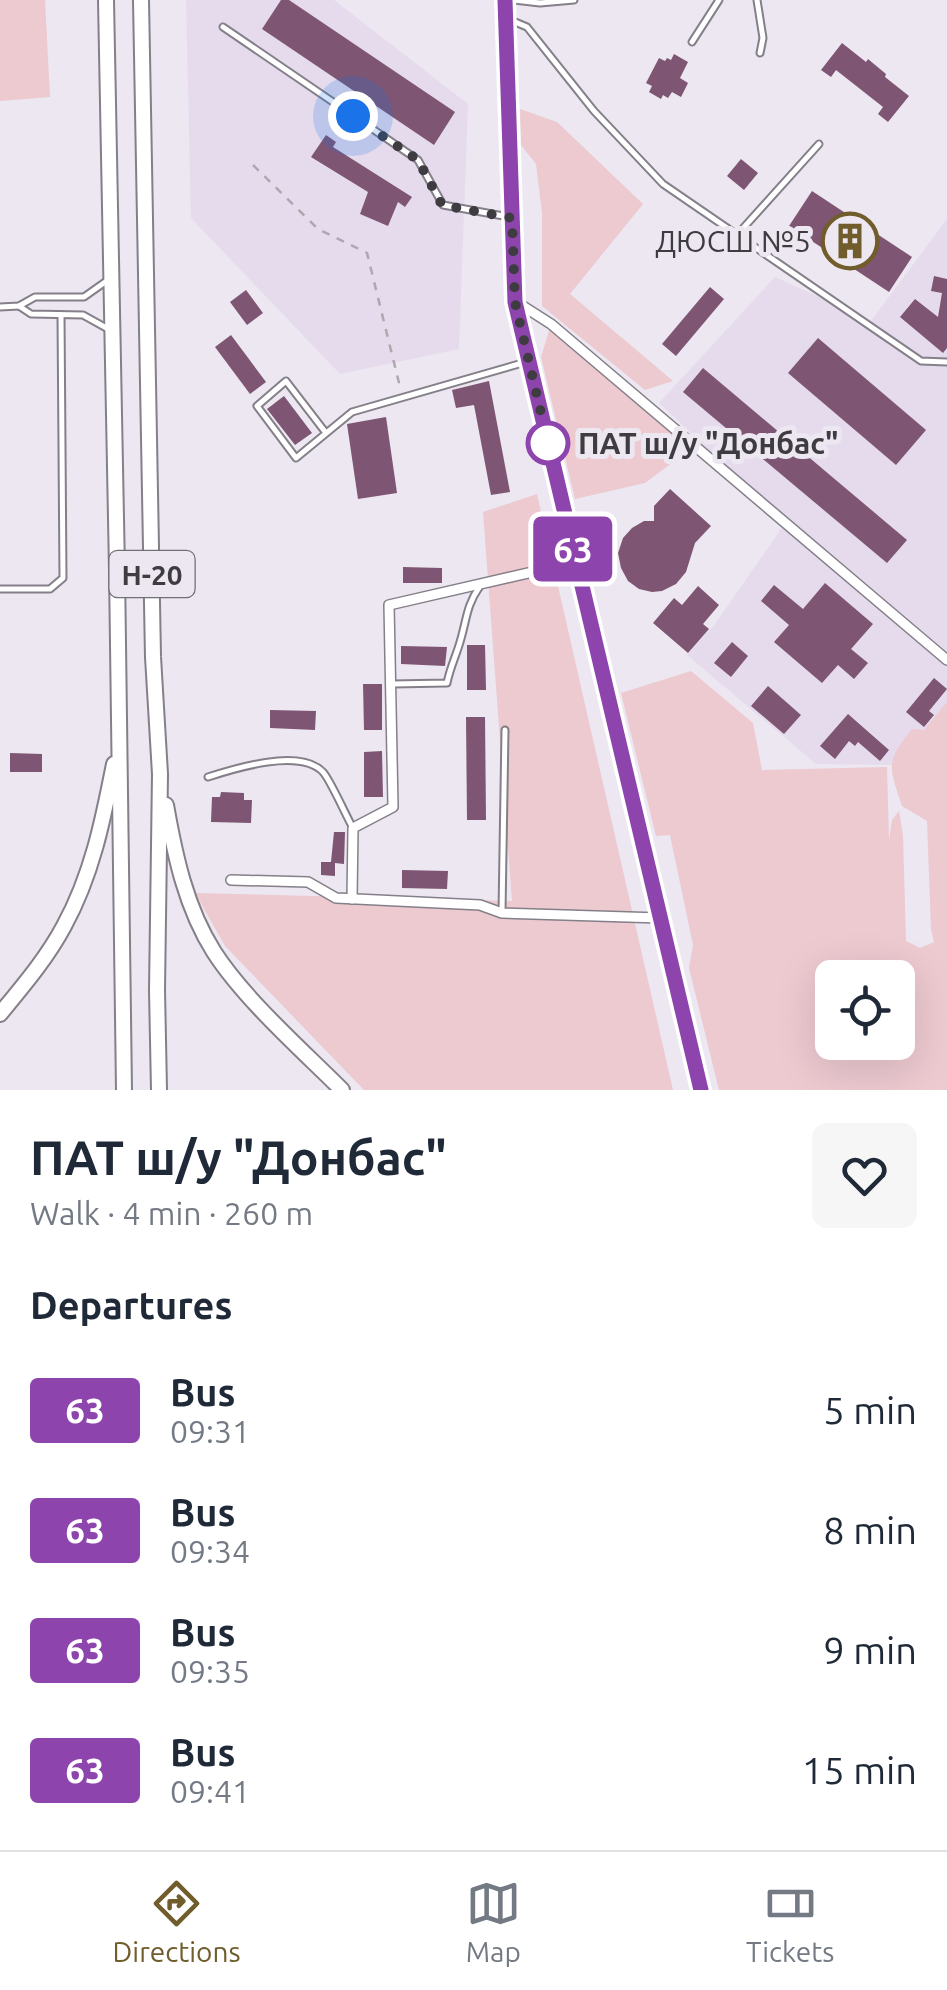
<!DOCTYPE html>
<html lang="en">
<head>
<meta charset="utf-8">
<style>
  body { margin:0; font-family:Ubuntu,sans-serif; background:#f6f6f7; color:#1f2937; height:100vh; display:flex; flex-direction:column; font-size:38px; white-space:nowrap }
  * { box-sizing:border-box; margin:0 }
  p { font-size:32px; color:#747a83 }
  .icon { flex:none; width:55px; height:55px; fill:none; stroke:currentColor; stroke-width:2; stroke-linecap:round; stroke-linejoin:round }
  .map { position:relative; height:1090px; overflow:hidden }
  .side { display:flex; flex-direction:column; background:#fff; flex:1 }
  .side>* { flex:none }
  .badge { padding:0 20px; border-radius:8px; font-size:35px; line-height:65px }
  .controls { position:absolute; left:815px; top:960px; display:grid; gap:20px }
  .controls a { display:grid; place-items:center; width:100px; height:100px; border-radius:15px; background:#fff; box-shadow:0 10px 40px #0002; font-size:50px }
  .you { position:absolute; width:50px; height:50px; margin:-25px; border:8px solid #fff; border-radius:50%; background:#1a73e8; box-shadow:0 0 0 15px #1a73e833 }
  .map>.badge { position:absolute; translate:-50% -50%; box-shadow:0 0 0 5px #fff }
  h2 { padding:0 30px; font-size:38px; line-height:90px }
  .round { display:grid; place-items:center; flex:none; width:105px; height:105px; border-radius:15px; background:#f6f6f7 }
  .summary { display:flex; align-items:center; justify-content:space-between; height:170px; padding:0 30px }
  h1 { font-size:48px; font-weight:600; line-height:75px }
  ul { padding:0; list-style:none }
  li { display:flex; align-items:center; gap:30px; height:120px; padding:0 30px }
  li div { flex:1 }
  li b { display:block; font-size:38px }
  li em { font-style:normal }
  li .badge { min-width:110px; font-weight:700; text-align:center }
  .tab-bar { display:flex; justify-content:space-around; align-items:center; height:140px; border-top:2px solid #e0e1e3; background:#fff; font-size:28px; color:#747a83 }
  .tab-bar a { display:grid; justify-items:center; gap:5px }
  .tab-bar .current { color:#715d2c }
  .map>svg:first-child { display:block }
  .built { fill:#e5dbec }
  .green { fill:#edc9d0; fill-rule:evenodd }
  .building { fill:#7e5572 }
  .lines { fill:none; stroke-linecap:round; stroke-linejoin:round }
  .lane-casing { stroke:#847f88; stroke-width:9 }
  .street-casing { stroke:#847f88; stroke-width:12 }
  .secondary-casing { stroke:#847f88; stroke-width:16 }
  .primary-casing { stroke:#847f88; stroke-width:18 }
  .path { stroke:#aca8b0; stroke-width:2.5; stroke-dasharray:8 8; stroke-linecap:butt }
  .lane { stroke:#fff; stroke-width:5 }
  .street { stroke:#fff; stroke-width:9 }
  .secondary { stroke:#fff; stroke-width:12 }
  .primary { stroke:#fff; stroke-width:14 }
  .line-casing { stroke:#fff; stroke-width:22 }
  .line { stroke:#8e44ad; stroke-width:15 }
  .walk { stroke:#3e3c40; stroke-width:10; stroke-dasharray:0 18 }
  .stop-dot { fill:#fff; stroke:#8e44ad; stroke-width:5 }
  .labels { text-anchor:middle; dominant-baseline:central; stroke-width:10; stroke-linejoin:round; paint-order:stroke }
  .shield { fill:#ece7f1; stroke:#726f75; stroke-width:2.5 }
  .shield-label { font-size:28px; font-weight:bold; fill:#3e3c40 }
  .poi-label { font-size:30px; fill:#3e3c40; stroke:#ece7f1; text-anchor:end }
  .stop-label { font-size:30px; font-weight:bold; fill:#3e3c40; stroke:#ece7f1; text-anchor:start }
</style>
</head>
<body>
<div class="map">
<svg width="947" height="1090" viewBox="0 0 947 1090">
  <rect width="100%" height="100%" fill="#ece7f1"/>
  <g class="built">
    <polygon points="186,0 334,0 468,104 459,349 340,374 191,218"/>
    <polygon points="947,219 947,830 901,765 816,764 687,655 715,624 786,522 659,403 775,277 871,321"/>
  </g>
  <g class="green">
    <polygon points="0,0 45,0 50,97 0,101"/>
    <polygon points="520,109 557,122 643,204 570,294 673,381 645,390 542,306 542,213 536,164 521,145"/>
    <polygon points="551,324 696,445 645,483 575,499 541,357"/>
    <polygon points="537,494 673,1090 364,1090 225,946 195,893 512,901 483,512"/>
    <path d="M691 671 753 723 762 770 887 767 889 840 892 820 899 811 903 836 906 941 920 948 934 942 931 929 927 821 902 806C889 767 885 762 912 729L924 730 947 702V1090H719L689 968 693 945 670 835 656 836 621 693ZM832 978H898V1042H832Z"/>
  </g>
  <g class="building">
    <polygon points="281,0 289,0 455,112 434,145 262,29"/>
    <polygon points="842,43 866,62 868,59 886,74 885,77 909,96 888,122 878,114 883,107 836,70 831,77 821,70"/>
    <polygon points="674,54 688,62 680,78 688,83 681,97 672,92 668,98 663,95 661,99 649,92 652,86 646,83 659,58 665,61 667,58 671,60"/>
    <polygon points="326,135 336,142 333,147 412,197 405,207 398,202 388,226 360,214 368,192 311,157"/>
    <polygon points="741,159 758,173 744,190 727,176"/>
    <polygon points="812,191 912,257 889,292 789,226"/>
    <polygon points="934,276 947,279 947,348 943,353 900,317 915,299 938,317 942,293 931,291"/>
    <polygon points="710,287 724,299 676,356 662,344"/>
    <polygon points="246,290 263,313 247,325 230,302"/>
    <polygon points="231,335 266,382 250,394 215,347"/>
    <polygon points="818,338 926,430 896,465 788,373"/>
    <polygon points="703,368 907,540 887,563 683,392"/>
    <polygon points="489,381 510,492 491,495 474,405 456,408 452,390"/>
    <polygon points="284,396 312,433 295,445 267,409"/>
    <polygon points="386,417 397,493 358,499 347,424"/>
    <polygon points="670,489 711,526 695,543 686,572 676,584 662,591 652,592 639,589 628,581 621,568 618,553 623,538 632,528 644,521 654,521 654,506"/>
    <polygon points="403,567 442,568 442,583 403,583"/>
    <polygon points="825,583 873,624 851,649 868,663 854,679 838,665 822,683 774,642 789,625 761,601 774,585 803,609"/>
    <polygon points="698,586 719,605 703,624 709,629 688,653 653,623 674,598 682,605"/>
    <polygon points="732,642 748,656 731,677 714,663"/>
    <polygon points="467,645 485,645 486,690 467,690"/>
    <polygon points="401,646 447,647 445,666 401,664"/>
    <polygon points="934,678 947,689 929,711 934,715 924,727 906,712"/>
    <polygon points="363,684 382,684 382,730 364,730"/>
    <polygon points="768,686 801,715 784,734 751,706"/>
    <polygon points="270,710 316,711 315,730 270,728"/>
    <polygon points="848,714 889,750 880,761 858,742 855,746 849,741 835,759 820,746"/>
    <polygon points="466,717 485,717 486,820 467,820"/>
    <polygon points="382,751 383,797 364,797 364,752"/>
    <polygon points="10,753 42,754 42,772 10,772"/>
    <polygon points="221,792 244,793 244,800 252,800 251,823 211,822 212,797 220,797"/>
    <polygon points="334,832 345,832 344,864 335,863 335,876 321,875 321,862 331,862"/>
    <polygon points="402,870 448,871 447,889 402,888"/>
  </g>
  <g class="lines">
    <g class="lane-casing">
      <g id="lane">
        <polyline points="514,0 540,3 574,0"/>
        <polyline points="757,0 763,38 760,53"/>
        <polyline points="508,19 527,27 594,111 663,184 921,361 947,362"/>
        <polyline points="223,27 418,160 443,205 509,217"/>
        <polyline points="692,42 719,0"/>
        <polyline points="737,235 819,144"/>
        <polyline points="19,306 31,314 83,315 110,330"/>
        <polyline points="0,307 19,306 35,297 84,297 108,280"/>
        <polyline points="326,433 286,381 257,406 296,458 352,412 526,362"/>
        <polyline points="0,589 50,589 63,578 61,315"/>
        <path d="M392 684 447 683C450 668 456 656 460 642 467 619 466 606 480 586"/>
        <path d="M208 777C236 768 300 748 323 772 331 781 346 816 353 828"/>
        <polyline points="502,913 505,730"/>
      </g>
    </g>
    <g class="street-casing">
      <g id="street">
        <polyline points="515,301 551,324 947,660"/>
        <polyline points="231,880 308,882 336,898 480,905 502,913 660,918"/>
        <polyline points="352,899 353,828 393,807 389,605 576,562"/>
      </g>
    </g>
    <g class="secondary-casing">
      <polyline id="secondary" points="505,0 515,301 701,1090"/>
    </g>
    <g class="primary-casing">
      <g id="primary">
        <polyline points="106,0 117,570 124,1090"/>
        <polyline points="141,0 153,657 160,774 157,990 159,1090"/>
        <polyline points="117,570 152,569"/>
        <path d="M166 805C175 856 186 908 214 952 245 1000 302 1050 342 1090"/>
        <path d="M0 1014C23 986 47 958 64 926 92 875 103 820 114 764"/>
      </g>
    </g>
    <polyline class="path" points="253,165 318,229 367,253 401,391"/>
    <use href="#lane" class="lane"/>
    <use href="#street" class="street"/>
    <use href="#secondary" class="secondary"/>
    <use href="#primary" class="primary"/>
  </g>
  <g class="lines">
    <g class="line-casing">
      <polyline id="line" points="505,0 515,302 701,1090"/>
    </g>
    <use href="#line" class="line"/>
    <polyline class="walk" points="353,116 418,160 442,205 512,218 515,302 548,443"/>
  </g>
  <defs>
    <g id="building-ring" transform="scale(2.875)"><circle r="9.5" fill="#ece7f1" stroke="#715d2c" stroke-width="1.5"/><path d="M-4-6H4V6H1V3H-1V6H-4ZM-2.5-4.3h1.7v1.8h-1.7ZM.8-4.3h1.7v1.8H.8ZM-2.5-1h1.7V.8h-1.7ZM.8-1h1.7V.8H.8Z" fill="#715d2c"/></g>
  </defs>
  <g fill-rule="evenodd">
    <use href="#building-ring" x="850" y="241"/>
  </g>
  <circle class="stop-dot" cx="548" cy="443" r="20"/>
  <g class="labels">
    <rect class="shield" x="109.5" y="551" width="85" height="46" rx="8"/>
    <g class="shield-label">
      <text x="152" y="574">Н-20</text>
    </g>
    <g class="poi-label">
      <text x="811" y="241">ДЮСШ №5</text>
    </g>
    <g class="stop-label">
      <text x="578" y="443">ПАТ ш/у "Донбас"</text>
    </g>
  </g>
</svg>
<div class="controls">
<a><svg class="icon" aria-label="locate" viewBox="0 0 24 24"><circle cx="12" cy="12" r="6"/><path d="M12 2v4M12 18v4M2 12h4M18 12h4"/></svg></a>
</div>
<div class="you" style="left:353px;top:116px"></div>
<b class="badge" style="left:573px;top:549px;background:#8e44ad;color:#fff">63</b>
</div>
<section class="side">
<div class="summary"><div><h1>ПАТ ш/у &quot;Донбас&quot;</h1><p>Walk · 4 min · 260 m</p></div><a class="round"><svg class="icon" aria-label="heart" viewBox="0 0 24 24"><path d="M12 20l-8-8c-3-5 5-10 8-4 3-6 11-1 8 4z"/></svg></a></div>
<h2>Departures</h2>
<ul>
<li><span class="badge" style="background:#8e44ad;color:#fff">63</span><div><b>Bus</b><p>09:31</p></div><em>5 min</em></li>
<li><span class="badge" style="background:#8e44ad;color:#fff">63</span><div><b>Bus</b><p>09:34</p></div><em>8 min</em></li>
<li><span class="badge" style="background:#8e44ad;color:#fff">63</span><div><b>Bus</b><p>09:35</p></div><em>9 min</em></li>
<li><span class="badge" style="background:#8e44ad;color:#fff">63</span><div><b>Bus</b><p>09:41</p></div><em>15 min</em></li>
</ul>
</section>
<nav class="tab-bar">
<a class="current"><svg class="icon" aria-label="directions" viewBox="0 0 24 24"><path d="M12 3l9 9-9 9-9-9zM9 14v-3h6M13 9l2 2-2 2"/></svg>Directions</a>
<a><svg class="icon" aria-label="map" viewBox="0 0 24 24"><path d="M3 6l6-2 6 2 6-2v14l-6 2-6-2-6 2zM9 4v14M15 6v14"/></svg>Map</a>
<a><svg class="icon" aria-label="tickets" viewBox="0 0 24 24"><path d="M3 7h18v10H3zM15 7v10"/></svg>Tickets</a>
</nav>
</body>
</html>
